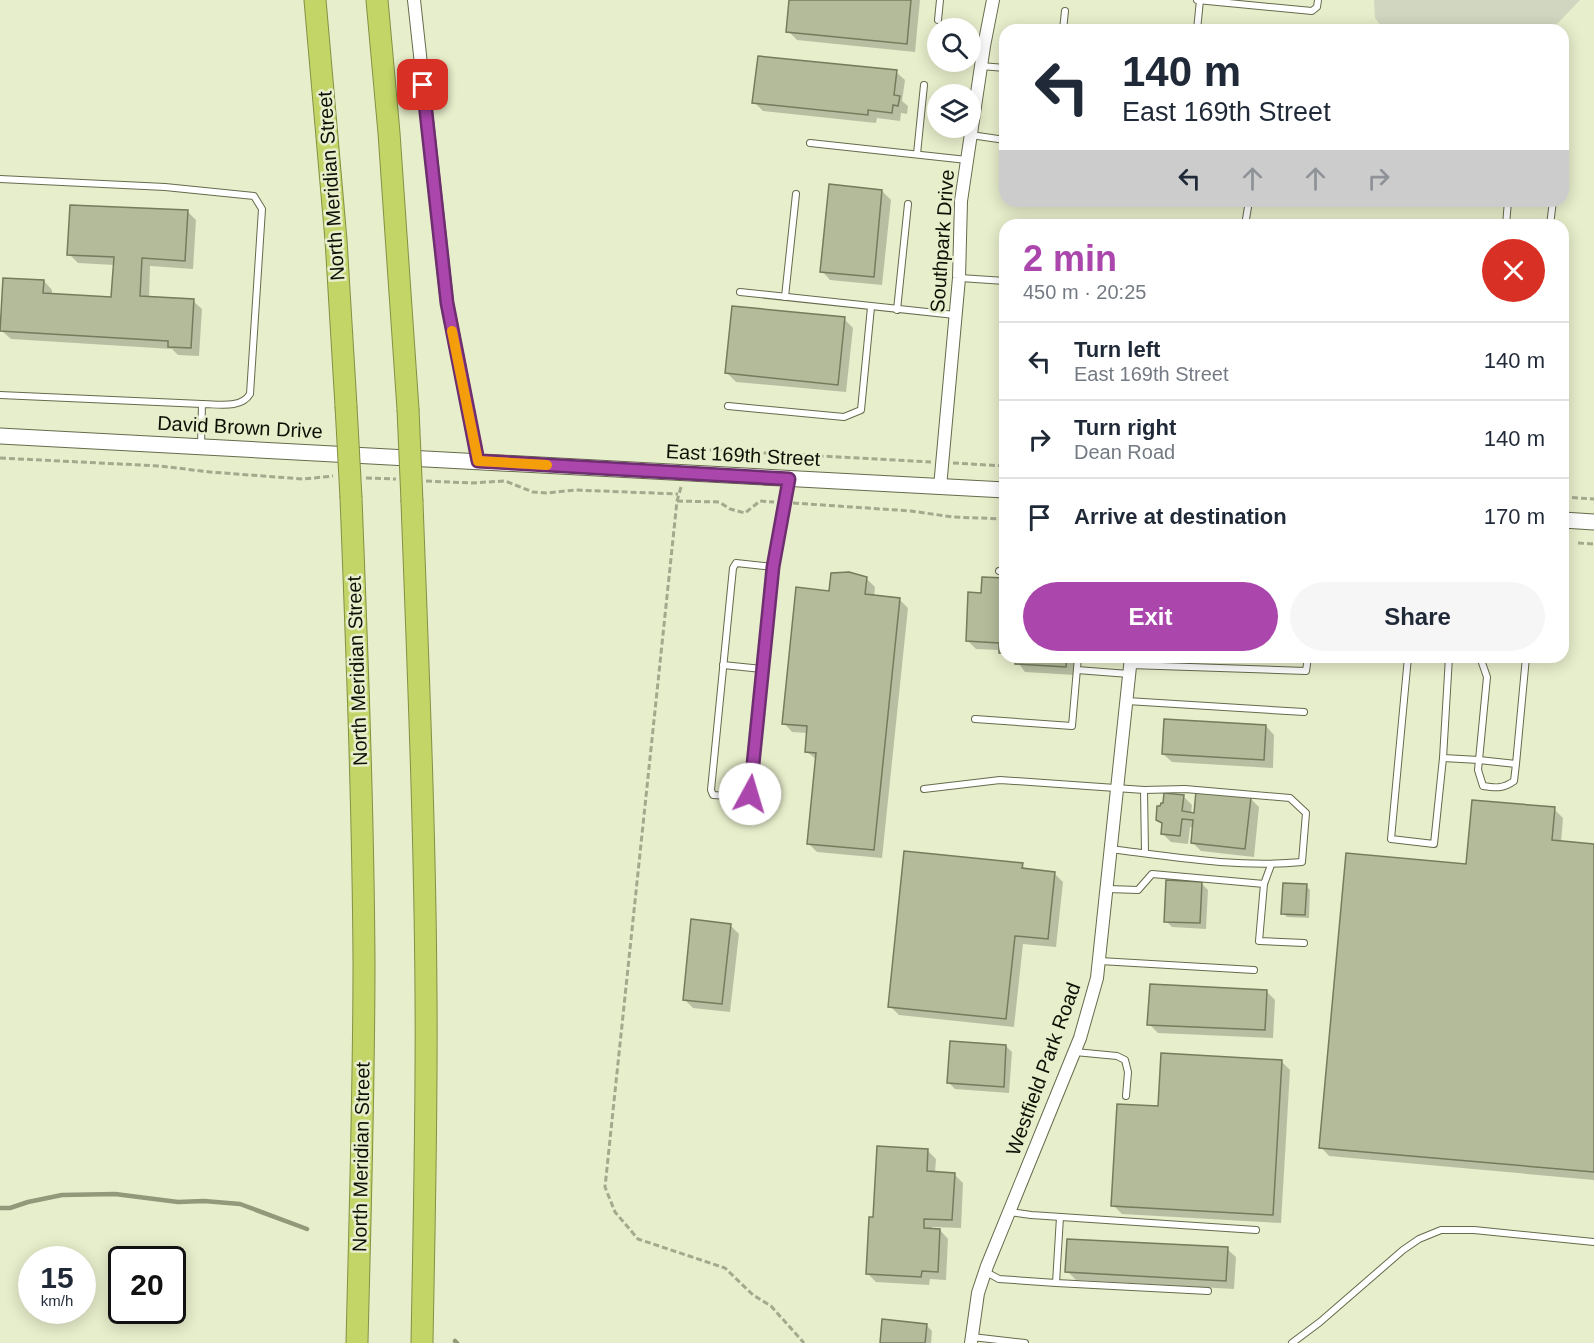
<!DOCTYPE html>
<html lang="en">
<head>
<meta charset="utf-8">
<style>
	body { margin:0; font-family:Arial,sans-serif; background:#f6f6f7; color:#1f2937; height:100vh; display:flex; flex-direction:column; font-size:22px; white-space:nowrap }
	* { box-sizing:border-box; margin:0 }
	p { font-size:20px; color:#747a83 }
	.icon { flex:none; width:33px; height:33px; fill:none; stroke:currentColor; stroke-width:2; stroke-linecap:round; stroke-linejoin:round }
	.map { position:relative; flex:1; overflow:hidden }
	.panel { position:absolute; left:999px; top:219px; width:570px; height:444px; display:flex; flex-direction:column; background:#fff; border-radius:18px; box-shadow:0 3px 15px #0003 }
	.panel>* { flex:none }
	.hud { position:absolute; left:999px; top:24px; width:570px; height:183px; border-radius:18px; box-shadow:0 3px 15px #0003; background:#fff; color:#1f2937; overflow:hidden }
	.controls { position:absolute; left:927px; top:18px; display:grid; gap:12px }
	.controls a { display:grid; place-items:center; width:54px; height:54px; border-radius:50%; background:#fff; box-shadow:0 3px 15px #0003; font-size:30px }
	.speed { position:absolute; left:18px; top:1246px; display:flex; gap:12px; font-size:30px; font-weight:700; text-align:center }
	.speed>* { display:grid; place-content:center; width:78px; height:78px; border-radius:50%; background:#fff; box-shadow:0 3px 15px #0003; line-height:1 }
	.speed small { font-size:15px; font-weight:400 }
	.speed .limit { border:3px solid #111; border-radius:9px; background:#fff; color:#111 }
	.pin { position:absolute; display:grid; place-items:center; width:51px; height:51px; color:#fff; margin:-26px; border-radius:12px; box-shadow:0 3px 9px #0006 }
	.me { position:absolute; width:66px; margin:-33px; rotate:6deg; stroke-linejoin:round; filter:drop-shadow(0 0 4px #0008) }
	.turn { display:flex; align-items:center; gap:21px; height:126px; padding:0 24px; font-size:27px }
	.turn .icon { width:78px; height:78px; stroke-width:2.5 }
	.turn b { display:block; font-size:42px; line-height:51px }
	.lanes { display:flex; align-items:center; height:57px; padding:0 24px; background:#0003; justify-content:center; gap:30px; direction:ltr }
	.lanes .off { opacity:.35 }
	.round { display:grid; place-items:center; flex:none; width:63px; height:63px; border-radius:32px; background:#f6f6f7 }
	.summary { display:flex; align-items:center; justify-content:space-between; height:102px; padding:0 24px }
	h1 { font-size:36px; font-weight:700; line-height:45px; color:#aa46ac }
	.action { display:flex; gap:12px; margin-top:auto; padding:12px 24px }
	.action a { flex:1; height:69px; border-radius:36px; background:#aa46ac; color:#fff; font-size:24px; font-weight:700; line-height:69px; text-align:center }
	.action a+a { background:#f6f6f7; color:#1f2937 }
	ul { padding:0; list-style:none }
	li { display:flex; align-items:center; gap:18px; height:78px; padding:0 24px; border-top:2px solid #e0e1e3 }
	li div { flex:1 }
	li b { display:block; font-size:22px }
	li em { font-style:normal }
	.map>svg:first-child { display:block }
	.green { fill:#d1d6c0 }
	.shadow { fill:#0003 }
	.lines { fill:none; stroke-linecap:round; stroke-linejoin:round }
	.stream { stroke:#92987a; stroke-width:4.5 }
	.building { fill:#b4bb9a; stroke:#757b5c; stroke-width:1.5 }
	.service-casing { stroke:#656b4c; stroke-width:8 }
	.minor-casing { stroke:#656b4c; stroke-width:14 }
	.tertiary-casing { stroke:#656b4c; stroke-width:17 }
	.motorway-casing { stroke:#849044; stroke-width:23 }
	.path { stroke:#a4a98e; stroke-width:3; stroke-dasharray:6 3; stroke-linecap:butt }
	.service { stroke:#fff; stroke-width:6 }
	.minor { stroke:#fff; stroke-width:12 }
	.tertiary { stroke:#fff; stroke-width:15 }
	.motorway { stroke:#c3d566; stroke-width:21 }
	.motorway-bridge-casing { stroke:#849044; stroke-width:23; stroke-linecap:butt }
	.motorway-bridge { stroke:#c3d566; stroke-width:21 }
	.route-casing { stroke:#6e2e70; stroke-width:15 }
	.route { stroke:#aa46ac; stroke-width:10 }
	.slow { stroke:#f59e0b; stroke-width:10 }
	.labels { text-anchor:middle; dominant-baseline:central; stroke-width:5; stroke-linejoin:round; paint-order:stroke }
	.street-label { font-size:20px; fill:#0e1005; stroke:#e7eecb }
</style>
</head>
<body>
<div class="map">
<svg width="1594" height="1343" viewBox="0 0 1594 1343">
	<rect width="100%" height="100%" fill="#e7eecb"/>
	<path class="green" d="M1374,0H1580L1558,23L1546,30H1384L1375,18Z"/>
	<g class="shadow">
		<path d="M791,0H920L915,52L797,40L788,31Z"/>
		<path d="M896,72L905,80L902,101L908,106L907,114L901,113L900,121L877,118L876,123L763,111L754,102Z"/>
		<path d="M882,191L891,200L882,285L830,280L822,271Z"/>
		<path d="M187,211L196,220L193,269L150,266L149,298L193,301L202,309L199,356L178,355L172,349L11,339L2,331L44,281L52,290V295L113,299L115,265L78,263L69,254Z"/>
		<path d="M844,319L853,328L846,392L736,382L727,373Z"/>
		<path d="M866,578L875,587L874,597L899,599L908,608L882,858L817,852L808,843L817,760L806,751L808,733L792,732L784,723L830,593Z"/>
		<path d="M1005,580V657H1076L1075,675L1025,672L1017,661H1009L1000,652V650L976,649L967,640L982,595Z"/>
		<path d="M1266,726L1274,735L1273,768L1172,762L1163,754Z"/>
		<path d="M1184,797L1192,805L1191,814L1250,798L1259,807L1254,857L1201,851L1192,842L1194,828L1190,827L1188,844L1171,842L1162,833L1163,825L1157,819Z"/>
		<path d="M1554,809L1563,818L1561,843L1594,846V1180L1329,1156L1321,1147L1468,866Z"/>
		<path d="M1022,865L1028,871L1054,873L1063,882L1056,947L1023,944L1014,1027L899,1015L890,1006Z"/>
		<path d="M1201,883L1208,890L1206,929L1172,927L1166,921Z"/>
		<path d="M1306,886L1310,890L1309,918L1287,917L1283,913Z"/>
		<path d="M730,925L739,934L730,1012L693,1008L684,999Z"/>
		<path d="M1266,991L1275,1000L1273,1038L1158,1033L1149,1024Z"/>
		<path d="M1006,1046L1012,1052L1009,1093L955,1089L949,1083Z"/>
		<path d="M1281,1061L1290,1070L1281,1223L1122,1214L1113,1205L1159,1108Z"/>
		<path d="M927,1150L936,1159L935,1173L954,1174L963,1183L961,1228L932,1227V1230H940L948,1239L946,1280L930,1279L929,1285L876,1282L868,1274L875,1219Z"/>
		<path d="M1227,1249L1236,1257L1234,1289L1076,1280L1067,1271Z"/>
		<path d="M926,1325L932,1331L931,1343H881Z"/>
	</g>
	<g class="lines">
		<g class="stream">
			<path d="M0,1208H10L28,1202L62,1195L115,1194L178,1202L204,1201L240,1204L307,1229"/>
			<path d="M455,1341L457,1343"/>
		</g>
	</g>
	<g class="building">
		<path d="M789,0H911L907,44L786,32Z"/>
		<path d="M758,56L897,70L894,95L900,96L898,106L893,105L892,113L868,110V115L752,103Z"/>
		<path d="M829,184L882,190L874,277L820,272Z"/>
		<path d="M70,205L188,210L185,261L142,258L140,296L194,299L191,348L168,347V341L0,331L3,278L44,280L43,293L111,297L114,257L67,255Z"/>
		<path d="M732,306L845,317L838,385L725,373Z"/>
		<path d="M849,572L867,577L865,594L900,598L874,850L807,844L816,753L805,752L807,726L782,724L796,587L829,591L831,573Z"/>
		<path d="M982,577L1005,578V653H999V643L966,641L968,592L981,593Z"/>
		<path d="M1015,657H1067L1066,667L1015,664Z"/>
		<path d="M1164,719L1266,725L1264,760L1162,754Z"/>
		<path d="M1196,791L1251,797L1245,849L1191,843L1193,820L1182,819L1180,836L1161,834L1162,823L1156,820L1157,806H1160L1161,803H1163L1164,793L1184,795L1182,811L1194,813Z"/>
		<path d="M1472,800L1555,807L1552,840L1594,844V1172L1319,1148L1346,853L1466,864Z"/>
		<path d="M904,851L1023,863L1022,868L1055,872L1048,939L1015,936L1006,1019L888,1007Z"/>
		<path d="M1166,880L1202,882L1200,923L1164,922Z"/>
		<path d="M1283,883L1307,884L1305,915L1281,914Z"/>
		<path d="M691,919L731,924L722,1004L683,1000Z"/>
		<path d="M1150,984L1267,990L1265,1030L1147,1025Z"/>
		<path d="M950,1041L1006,1045L1004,1087L947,1083Z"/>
		<path d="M1161,1053L1282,1060L1273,1215L1111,1206L1117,1104L1158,1106Z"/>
		<path d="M877,1146L928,1149L927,1171L955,1173L952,1220L924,1219V1228L940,1229L938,1272L922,1271L921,1277L866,1274L869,1217H873Z"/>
		<path d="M1067,1239L1228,1247L1226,1281L1065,1272Z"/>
		<path d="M882,1319L927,1324L925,1343H880Z"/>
	</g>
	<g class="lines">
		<g class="service-casing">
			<g id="service">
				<path d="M1197,0L1312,11L1317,7L1318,0"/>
				<path d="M938,20L940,0"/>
				<path d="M1063,30L1065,11"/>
				<path d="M1197,30L1200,0"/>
				<path d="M981,66L1005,68"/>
				<path d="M971,135L1005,140"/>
				<path d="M810,143L967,160"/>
				<path d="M917,154L924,85"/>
				<path d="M0,179L165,187L254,196L262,209L250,394C241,409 218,404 202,404L201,446"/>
				<path d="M1245,225L1249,201"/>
				<path d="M1506,225L1508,201"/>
				<path d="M1550,225L1553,201"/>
				<path d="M960,278L1005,281"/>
				<path d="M740,292L955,315"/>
				<path d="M785,297L796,194"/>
				<path d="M897,310L908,204"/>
				<path d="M0,395L202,404"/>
				<path d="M728,406L844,417L861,410L871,307"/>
				<path d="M773,567L736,563L733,568L711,790L713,795L746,797L750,793L773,567L789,480"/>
				<path d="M999,571L1005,572"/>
				<path d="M1408,657L1391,839L1434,844L1443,758L1479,760L1487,677L1480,657"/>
				<path d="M723,665L762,669"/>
				<path d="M1130,665L1306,671L1308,657"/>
				<path d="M1077,670L1129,674"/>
				<path d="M1127,701L1304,712"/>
				<path d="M975,719L1072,726L1078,657"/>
				<path d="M1443,758L1449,657"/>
				<path d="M1516,764L1514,781C1503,789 1495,788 1483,786L1478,770L1479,760L1516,764L1526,657"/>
				<path d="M924,789L1000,780L1144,790L1185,789L1290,798L1306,813L1302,862C1239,868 1174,857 1111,849"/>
				<path d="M1144,790L1145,853"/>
				<path d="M1264,884L1259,941L1304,943"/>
				<path d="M1108,889L1138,890L1152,874L1264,884L1271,865"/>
				<path d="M1100,961L1254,970"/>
				<path d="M1075,1052L1117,1056L1125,1060L1128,1072L1126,1096"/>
				<path d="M1010,1212L1031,1215L1256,1230"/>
				<path d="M1060,1217L1056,1283L1208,1291"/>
				<path d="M986,1272L999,1279L1056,1283"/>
				<path d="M972,1337L1025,1343"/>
				<path d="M1292,1343L1320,1322L1403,1250L1419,1239L1441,1230H1474L1594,1242"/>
			</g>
		</g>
		<g class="minor-casing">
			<g id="minor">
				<path d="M414,0L447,303L478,461"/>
				<path d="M940,487L959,278L961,201L984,46L993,0"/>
				<path d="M971,1343L978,1293L987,1266L1080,1038L1097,978L1131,657"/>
			</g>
		</g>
		<g class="tertiary-casing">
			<g id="tertiary">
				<path d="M0,436L1005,490"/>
				<path d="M1563,520L1594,522"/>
			</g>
		</g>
		<g class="motorway-casing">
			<g id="motorway">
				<path d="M315,0L336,240L346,406"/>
				<path d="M377,0L389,133L408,409"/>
				<path d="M351,498C357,652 363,807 364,961C364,1089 360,1216 357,1343"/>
				<path d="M412,502C418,666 425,830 426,995C427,1111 424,1227 422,1343"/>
			</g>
		</g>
		<g class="path">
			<path d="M0,458L160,466L210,472L303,479L333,476"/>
			<path d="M690,458L692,449L931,462"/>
			<path d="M953,463L1005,466"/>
			<path d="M366,478L396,479"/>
			<path d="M426,481L471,483L505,481L533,492L547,493L575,490L678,494"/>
			<path d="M681,487L677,501L605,1187L615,1212L638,1239L725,1268L753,1295L771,1306L804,1343"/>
			<path d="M1563,497L1594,499"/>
			<path d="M677,501L719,502L730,509L745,513L760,501L774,502"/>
			<path d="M793,503L911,511L953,517L1005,519"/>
			<path d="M1578,543L1594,544"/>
		</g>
		<use href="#service" class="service"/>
		<use href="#minor" class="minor"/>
		<use href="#tertiary" class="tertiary"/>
		<use href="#motorway" class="motorway"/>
		<g class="motorway-bridge-casing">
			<g id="motorway-bridge">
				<path d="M346,406L351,498"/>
				<path d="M408,409L412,502"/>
			</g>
		</g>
		<use href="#motorway-bridge" class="motorway-bridge"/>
	</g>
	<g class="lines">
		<g class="route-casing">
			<path id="route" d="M423,85L447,303L478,461L789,479L773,567L750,794"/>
		</g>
		<use href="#route" class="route"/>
		<path class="slow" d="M452,331L478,461L547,465"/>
	</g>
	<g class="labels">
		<g class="street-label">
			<text transform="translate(331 186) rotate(-94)">North Meridian Street</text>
			<text transform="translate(942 241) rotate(-86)">Southpark Drive</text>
			<text transform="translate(240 427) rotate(3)">David Brown Drive</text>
			<text transform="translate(743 455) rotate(3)">East 169th Street</text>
			<text transform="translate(357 671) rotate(-92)">North Meridian Street</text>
			<text transform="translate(1043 1069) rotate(-70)">Westfield Park Road</text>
			<text transform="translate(361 1157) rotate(-89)">North Meridian Street</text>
		</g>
	</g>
</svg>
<div class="controls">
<a><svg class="icon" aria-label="search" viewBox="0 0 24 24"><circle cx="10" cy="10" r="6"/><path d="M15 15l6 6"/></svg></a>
<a><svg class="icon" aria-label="layers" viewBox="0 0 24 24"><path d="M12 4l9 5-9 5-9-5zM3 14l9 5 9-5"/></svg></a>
</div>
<div class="speed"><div>15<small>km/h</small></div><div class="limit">20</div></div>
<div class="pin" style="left:423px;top:85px;background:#d93025"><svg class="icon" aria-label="arrive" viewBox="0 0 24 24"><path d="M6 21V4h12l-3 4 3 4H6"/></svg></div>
<svg class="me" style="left:750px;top:794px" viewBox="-20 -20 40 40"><circle r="19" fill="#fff"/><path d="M0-13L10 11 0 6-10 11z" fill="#aa46ac"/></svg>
<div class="hud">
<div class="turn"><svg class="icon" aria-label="left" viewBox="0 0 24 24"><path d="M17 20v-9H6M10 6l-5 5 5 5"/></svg><div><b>140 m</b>East 169th Street</div></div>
<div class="lanes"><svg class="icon" aria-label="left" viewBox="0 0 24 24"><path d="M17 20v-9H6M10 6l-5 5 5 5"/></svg><svg class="icon off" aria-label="ahead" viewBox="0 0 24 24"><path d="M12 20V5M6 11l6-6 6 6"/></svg><svg class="icon off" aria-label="ahead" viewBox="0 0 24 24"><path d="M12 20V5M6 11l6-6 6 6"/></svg><svg class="icon off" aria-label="right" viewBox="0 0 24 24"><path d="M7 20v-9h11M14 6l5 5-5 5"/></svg></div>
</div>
<section class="panel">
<div class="summary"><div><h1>2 min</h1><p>450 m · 20:25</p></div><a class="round" style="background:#d93025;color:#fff"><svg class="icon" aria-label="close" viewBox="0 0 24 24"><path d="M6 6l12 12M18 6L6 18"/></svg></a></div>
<ul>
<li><svg class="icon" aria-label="left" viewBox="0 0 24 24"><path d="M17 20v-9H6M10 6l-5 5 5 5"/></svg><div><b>Turn left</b><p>East 169th Street</p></div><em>140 m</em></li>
<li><svg class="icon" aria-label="right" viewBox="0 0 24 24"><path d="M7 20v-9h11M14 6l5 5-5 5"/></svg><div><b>Turn right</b><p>Dean Road</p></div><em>140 m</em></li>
<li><svg class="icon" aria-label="arrive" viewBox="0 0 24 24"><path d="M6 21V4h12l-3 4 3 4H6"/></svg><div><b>Arrive at destination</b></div><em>170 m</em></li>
</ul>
<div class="action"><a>Exit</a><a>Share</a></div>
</section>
</div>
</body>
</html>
